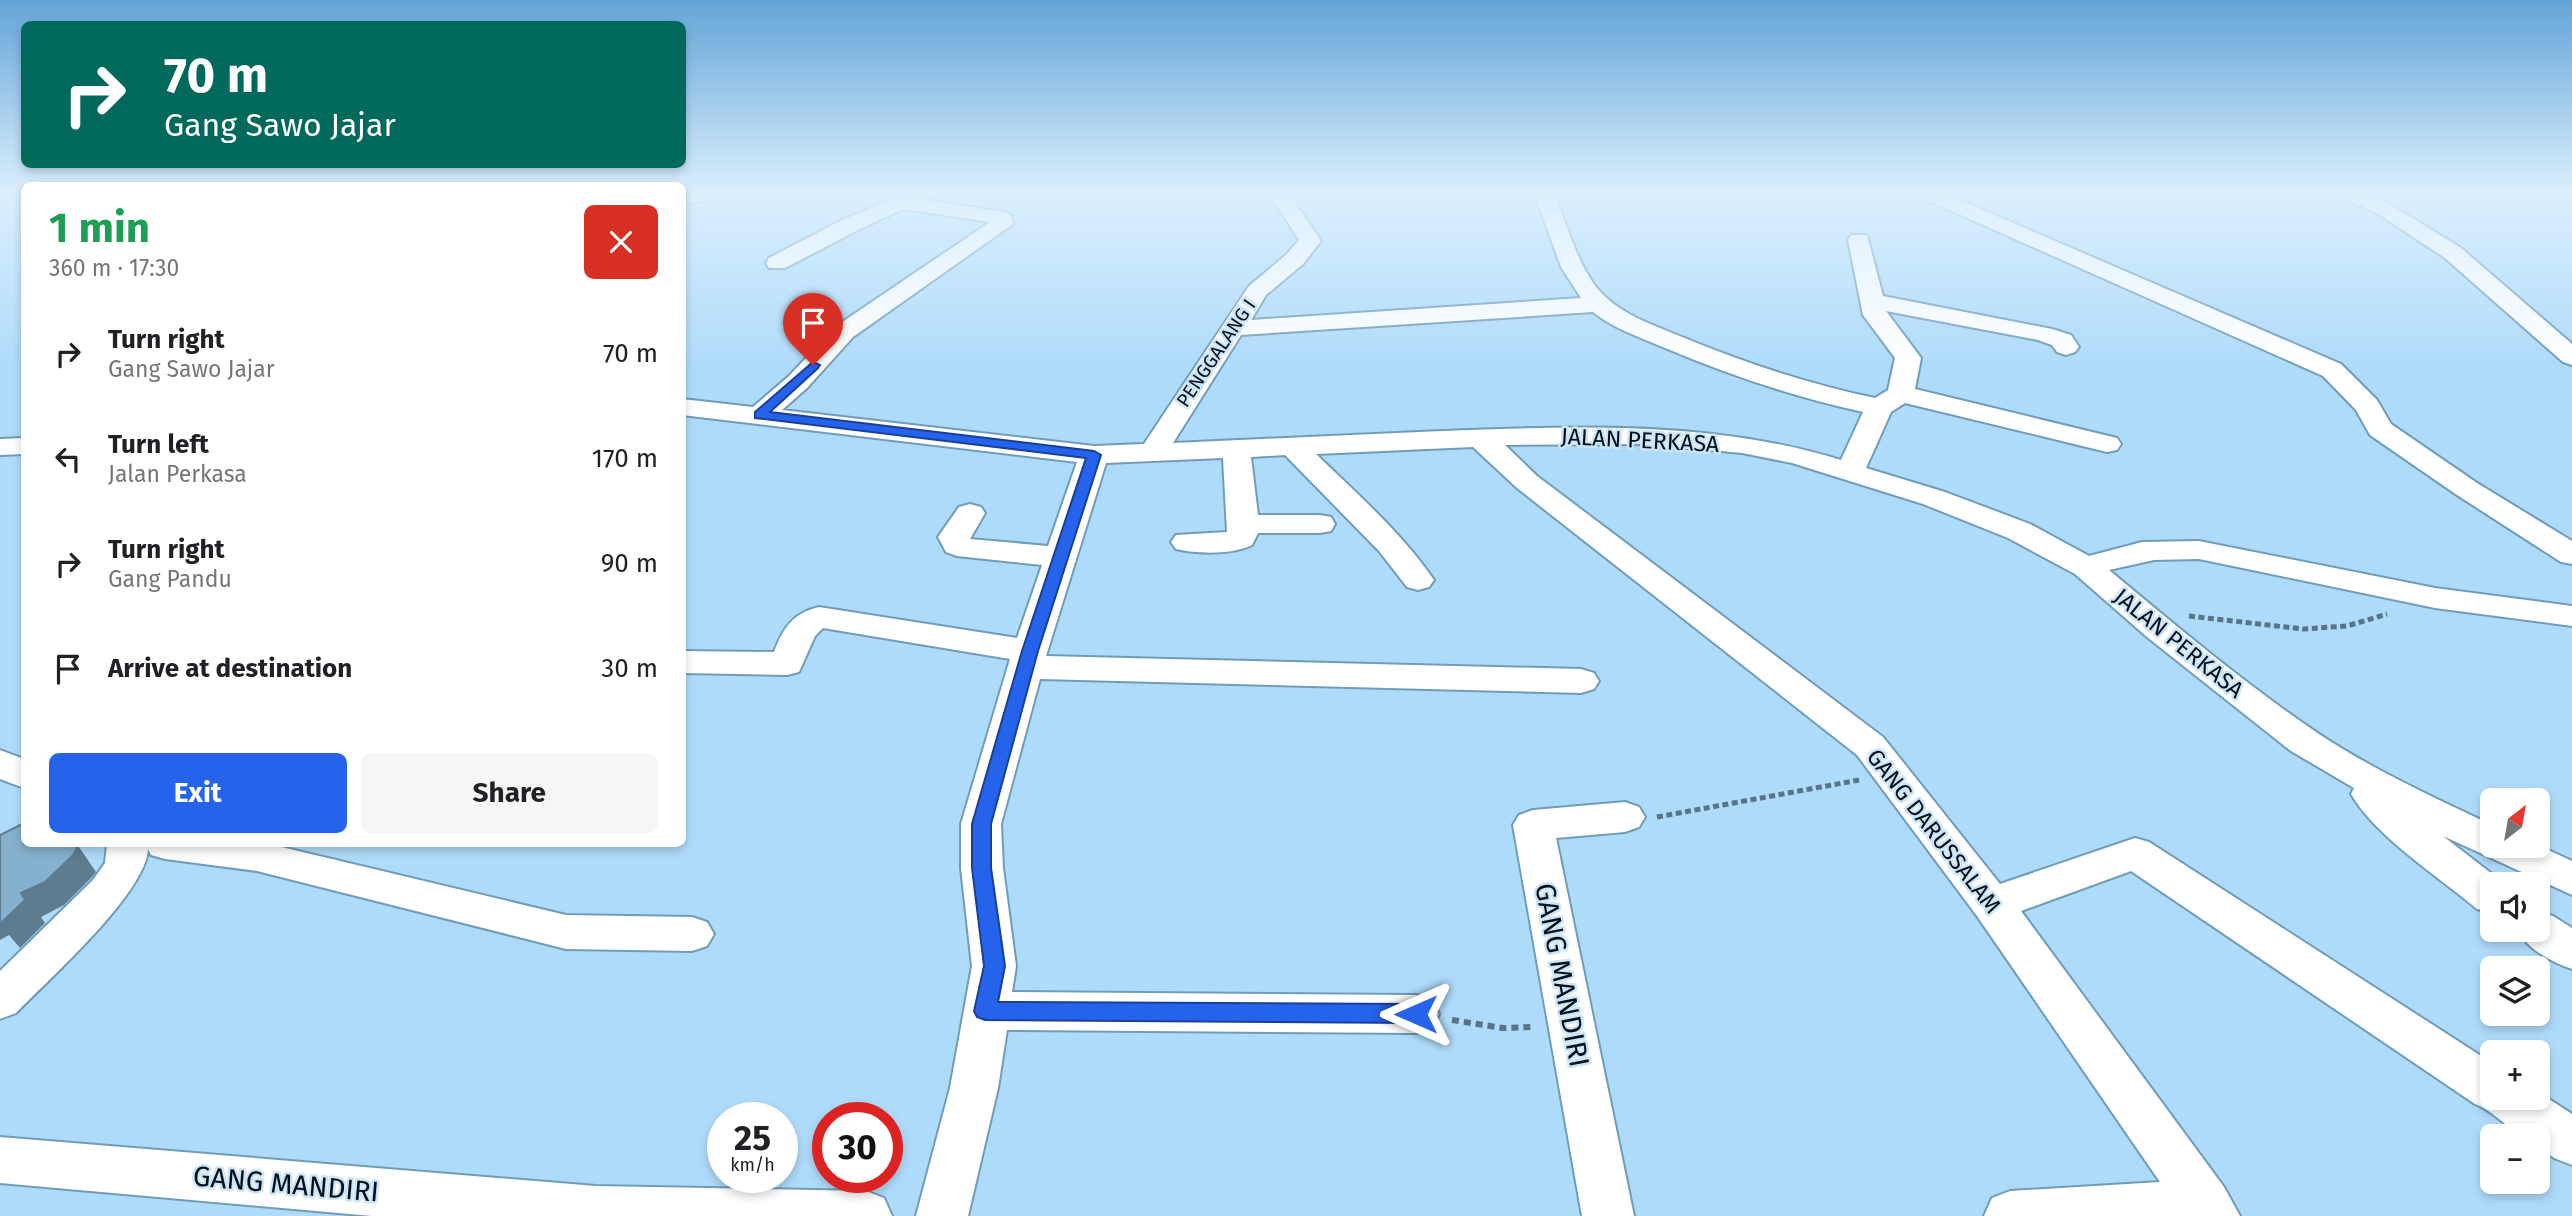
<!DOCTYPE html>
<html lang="en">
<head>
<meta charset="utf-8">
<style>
	body { margin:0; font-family:"Fira Sans",sans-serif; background:#f6f6f6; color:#202124; height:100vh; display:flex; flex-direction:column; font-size:26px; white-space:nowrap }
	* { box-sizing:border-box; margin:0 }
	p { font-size:23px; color:#757577 }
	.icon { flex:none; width:38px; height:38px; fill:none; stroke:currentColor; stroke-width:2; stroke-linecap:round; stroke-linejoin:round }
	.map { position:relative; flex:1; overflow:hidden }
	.side { position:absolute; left:21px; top:182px; width:665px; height:665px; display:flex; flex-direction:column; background:#fff; border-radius:10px; box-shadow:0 4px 10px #0003 }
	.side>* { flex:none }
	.hud { position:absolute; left:21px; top:21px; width:665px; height:147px; border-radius:10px; box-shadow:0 4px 10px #0003; background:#00695c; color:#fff; overflow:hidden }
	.needle { width:46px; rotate:31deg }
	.buttons { position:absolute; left:2480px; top:788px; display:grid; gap:14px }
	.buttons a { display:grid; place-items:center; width:70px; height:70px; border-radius:10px; background:#fff; box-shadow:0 4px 10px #0003; font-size:35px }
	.speed { position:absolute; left:707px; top:1102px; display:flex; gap:14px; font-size:35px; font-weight:700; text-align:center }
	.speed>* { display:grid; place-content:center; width:91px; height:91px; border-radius:50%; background:#fff; box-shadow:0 4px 10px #0003; line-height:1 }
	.speed small { font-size:18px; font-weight:400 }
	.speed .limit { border:10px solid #d22; background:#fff; color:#111 }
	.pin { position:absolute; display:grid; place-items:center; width:60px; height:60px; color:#fff; margin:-72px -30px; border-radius:50% 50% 50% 0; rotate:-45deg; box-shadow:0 0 7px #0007 }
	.pin .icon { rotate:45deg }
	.me { position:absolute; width:77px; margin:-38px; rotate:270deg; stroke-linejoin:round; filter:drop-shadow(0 0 5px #0008) }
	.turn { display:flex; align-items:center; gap:24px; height:147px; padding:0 28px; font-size:32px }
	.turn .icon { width:91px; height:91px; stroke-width:2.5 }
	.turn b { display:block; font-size:49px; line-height:60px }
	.round { display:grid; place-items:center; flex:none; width:74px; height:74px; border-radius:10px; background:#f6f6f6 }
	.overview { display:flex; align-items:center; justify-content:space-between; height:119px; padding:0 28px }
	h1 { font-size:42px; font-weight:700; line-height:52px; color:#1e9e55 }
	.action { display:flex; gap:14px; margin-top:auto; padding:14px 28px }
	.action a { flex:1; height:80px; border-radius:10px; background:#2563eb; color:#fff; font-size:28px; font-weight:700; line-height:80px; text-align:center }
	.action a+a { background:#f6f6f6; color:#202124 }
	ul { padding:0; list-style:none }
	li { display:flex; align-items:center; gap:21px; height:105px; padding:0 28px }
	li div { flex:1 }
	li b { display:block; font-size:26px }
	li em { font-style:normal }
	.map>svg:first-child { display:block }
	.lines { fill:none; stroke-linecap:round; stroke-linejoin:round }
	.minor-casing { stroke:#719cb8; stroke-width:4 }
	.path-far1 { stroke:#577488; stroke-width:5; stroke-dasharray:6 3.5; stroke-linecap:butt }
	.path { stroke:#577488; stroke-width:6; stroke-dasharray:7 5; stroke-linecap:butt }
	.minor { fill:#fff; fill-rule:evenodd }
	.shaded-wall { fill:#5e7c90 }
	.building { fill:#86b1ce; stroke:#5e7c90; stroke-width:2 }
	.route { fill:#2563eb; stroke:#184099; stroke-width:2 }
	.labels { text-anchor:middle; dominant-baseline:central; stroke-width:5; stroke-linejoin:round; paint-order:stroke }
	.far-street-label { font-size:19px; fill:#010f19; stroke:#cce6f8 }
	.street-label { font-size:23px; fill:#010f19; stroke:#cce6f8 }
	.near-street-label { font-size:28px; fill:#010f19; stroke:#cce6f8 }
</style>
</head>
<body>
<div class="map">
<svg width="2572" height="1216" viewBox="0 0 2572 1216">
	<rect width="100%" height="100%" fill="#afdbfa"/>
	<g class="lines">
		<g class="minor-casing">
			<g id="minor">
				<path d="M682,195H712L709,199L682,206Z"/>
				<path d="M903,195H929L925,200L1004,212L1011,215L1013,224L853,337L807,388L782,410L1094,446L1144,444L1249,286L1287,254L1299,240L1270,195H1290L1321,241L1303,264L1266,295L1251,320L1581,298L1561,267L1535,195H1555C1567,225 1576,260 1596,287C1618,314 1651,324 1682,337C1745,363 1808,384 1875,398L1888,390L1895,358L1863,315L1848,240L1851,235H1867L1883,296L2052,329L2071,335L2079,347L2075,352L2066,355L2057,352L2052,345L2038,340L1886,311L1921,358L1915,389L2117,438L2121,444L2117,450L2107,452L1905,403L1891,412L1866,468L1945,492L2030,524L2089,556L2142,542L2199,541L2435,588L2572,606V626L2435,608L2199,559L2154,560L2109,570C2176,626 2244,683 2316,732C2371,769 2433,797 2492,825V845H2537L2572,861V895L2443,836L2505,884H2492V913L2477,909C2439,877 2375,836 2351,794L2354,788L2291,751L2147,637L2075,574L2008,538L1923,504L1792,463L1742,453L1643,444L1505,445L1537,476L1883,737L2000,884L2135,838L2149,842L2492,1063V1097H2538V1092L2572,1114V1165L2554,1158L2538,1146V1136C2509,1136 2499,1113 2475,1104L2131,871L2021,911L2224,1187L2240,1216H1984L1992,1198L2010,1191L2160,1182L1977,916L1857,755L1517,488L1473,447L1316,454C1357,494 1401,532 1434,580L1429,587L1418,590L1407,587L1379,551L1285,455L1251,457L1258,515H1320L1331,517L1335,524L1331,531L1320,533H1258L1252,545C1232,555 1198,554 1176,549L1171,542L1176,535L1227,532L1223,458L1106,463L1046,656L1581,669L1594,673L1599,681L1594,689L1581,693L1040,679L1001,824L1003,868L1016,966L1012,992L1416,995L1432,1000L1439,1014L1432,1028L1416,1033L1007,1030L998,1088L968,1216H916L950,1088L972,966L961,868V824L1010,659L823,628L815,636L799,672L787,675L682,673V651L774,652C783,628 793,613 819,607L1017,638L1042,565L957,556L946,552L938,537L959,507L970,504L981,507L985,513L970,539L1048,546L1077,462L682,415V399L753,407L789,376L835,327L990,222L903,209L856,231L785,268H769L766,263L769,258L840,221ZM1593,312C1614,329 1640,337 1665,348C1729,375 1795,397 1863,412L1841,460C1711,420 1576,426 1442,431C1352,435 1263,439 1173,443L1241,335Z"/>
				<path d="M1922,195H1948L2341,364L2377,400L2391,424L2477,483L2572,541V564L2561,562L2457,495L2370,435L2356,410L2323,376L1925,199Z"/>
				<path d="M2343,195H2369L2394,207L2461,248L2572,344V365L2563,362L2445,258L2380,215L2346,199Z"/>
				<path d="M24,438V454L0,455V439Z"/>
				<path d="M0,750L24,759V788L0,779Z"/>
				<path d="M1625,802L1639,807L1645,817L1639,827L1625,832L1556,838L1634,1216H1582L1513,825L1519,815L1533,810Z"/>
				<path d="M107,844H269L566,915L692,917L707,922L714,934L707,946L692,951L566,949L257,871L165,859L151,855L148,849C146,893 49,979 16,1013L0,1019V971L93,880L105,863Z"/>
				<path d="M2538,911L2553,916L2572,928V969C2551,962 2527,949 2517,929H2538Z"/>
				<path d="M0,1137L596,1186L866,1191L884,1198L892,1216H372L0,1183Z"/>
			</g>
		</g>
		<g class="path-far1">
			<path d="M2189,616L2303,629L2347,626L2387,614"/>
			<path d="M1657,817L1859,780"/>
		</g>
		<path class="path" d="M1452,1020L1503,1028L1533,1027"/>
		<use href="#minor" class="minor"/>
	</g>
	<path class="shaded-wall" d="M74,844H77L96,872L91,878L64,905L41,917L45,923L20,948L9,935L0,940V921L21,893Z"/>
	<path class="building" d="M24,823V844H74L77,848L73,855L45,882L21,893L25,900L0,924V835Z"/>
	<linearGradient id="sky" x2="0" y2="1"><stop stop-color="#63a4d7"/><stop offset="0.53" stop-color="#dbeffd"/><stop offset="1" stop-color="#dbeffd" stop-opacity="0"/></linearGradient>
	<rect width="2572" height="365" fill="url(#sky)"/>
	<path class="route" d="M813,362L820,365L818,368L770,412L1094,451L1101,455L1038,651L991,824V868L1005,966L998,1002L1416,1004L1424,1007L1427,1014L1424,1020L1416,1023L985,1020L977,1017L974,1011L984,966L972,868V824L1022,651L1086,458L755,418V412Z"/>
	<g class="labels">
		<g class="far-street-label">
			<text transform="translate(1216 353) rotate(-56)">PENGGALANG I</text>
		</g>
		<g class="street-label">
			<text transform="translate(1640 440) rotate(3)">JALAN PERKASA</text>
			<text transform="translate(2179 643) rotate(39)">JALAN PERKASA</text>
			<text transform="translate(1934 831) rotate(52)">GANG DARUSSALAM</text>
		</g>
		<g class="near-street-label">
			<text transform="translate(1562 975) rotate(79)">GANG MANDIRI</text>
			<text transform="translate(286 1184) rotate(5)">GANG MANDIRI</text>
		</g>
	</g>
</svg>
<div class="buttons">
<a><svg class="needle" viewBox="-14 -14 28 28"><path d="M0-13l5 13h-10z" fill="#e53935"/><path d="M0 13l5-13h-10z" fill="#757577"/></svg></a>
<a><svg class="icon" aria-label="sound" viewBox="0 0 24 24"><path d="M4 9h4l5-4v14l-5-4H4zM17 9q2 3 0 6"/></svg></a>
<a><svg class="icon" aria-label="layers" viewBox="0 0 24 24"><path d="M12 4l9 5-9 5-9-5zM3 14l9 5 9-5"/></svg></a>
<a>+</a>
<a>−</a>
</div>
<div class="speed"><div>25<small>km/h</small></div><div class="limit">30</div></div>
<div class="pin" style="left:813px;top:365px;background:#d93025"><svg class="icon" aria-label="arrive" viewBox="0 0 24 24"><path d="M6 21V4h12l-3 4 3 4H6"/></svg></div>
<svg class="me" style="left:1416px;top:1014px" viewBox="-20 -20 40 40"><path d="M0-17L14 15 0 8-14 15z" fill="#2563eb" stroke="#fff" stroke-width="4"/></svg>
<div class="hud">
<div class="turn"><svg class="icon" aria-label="right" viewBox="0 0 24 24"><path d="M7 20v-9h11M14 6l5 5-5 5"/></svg><div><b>70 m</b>Gang Sawo Jajar</div></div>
</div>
<section class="side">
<div class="overview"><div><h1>1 min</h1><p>360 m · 17:30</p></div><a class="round" style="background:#d93025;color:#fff"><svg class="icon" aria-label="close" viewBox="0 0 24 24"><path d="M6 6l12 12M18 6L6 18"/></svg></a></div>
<ul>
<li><svg class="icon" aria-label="right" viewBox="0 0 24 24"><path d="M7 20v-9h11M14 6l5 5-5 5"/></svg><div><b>Turn right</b><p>Gang Sawo Jajar</p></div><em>70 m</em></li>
<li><svg class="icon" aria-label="left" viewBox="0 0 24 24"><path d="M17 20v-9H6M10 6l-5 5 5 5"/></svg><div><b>Turn left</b><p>Jalan Perkasa</p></div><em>170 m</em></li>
<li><svg class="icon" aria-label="right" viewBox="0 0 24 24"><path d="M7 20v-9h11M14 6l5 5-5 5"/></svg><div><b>Turn right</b><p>Gang Pandu</p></div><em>90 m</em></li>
<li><svg class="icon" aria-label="arrive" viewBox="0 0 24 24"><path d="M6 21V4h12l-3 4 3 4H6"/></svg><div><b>Arrive at destination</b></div><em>30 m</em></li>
</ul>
<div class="action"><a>Exit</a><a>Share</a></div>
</section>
</div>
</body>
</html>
